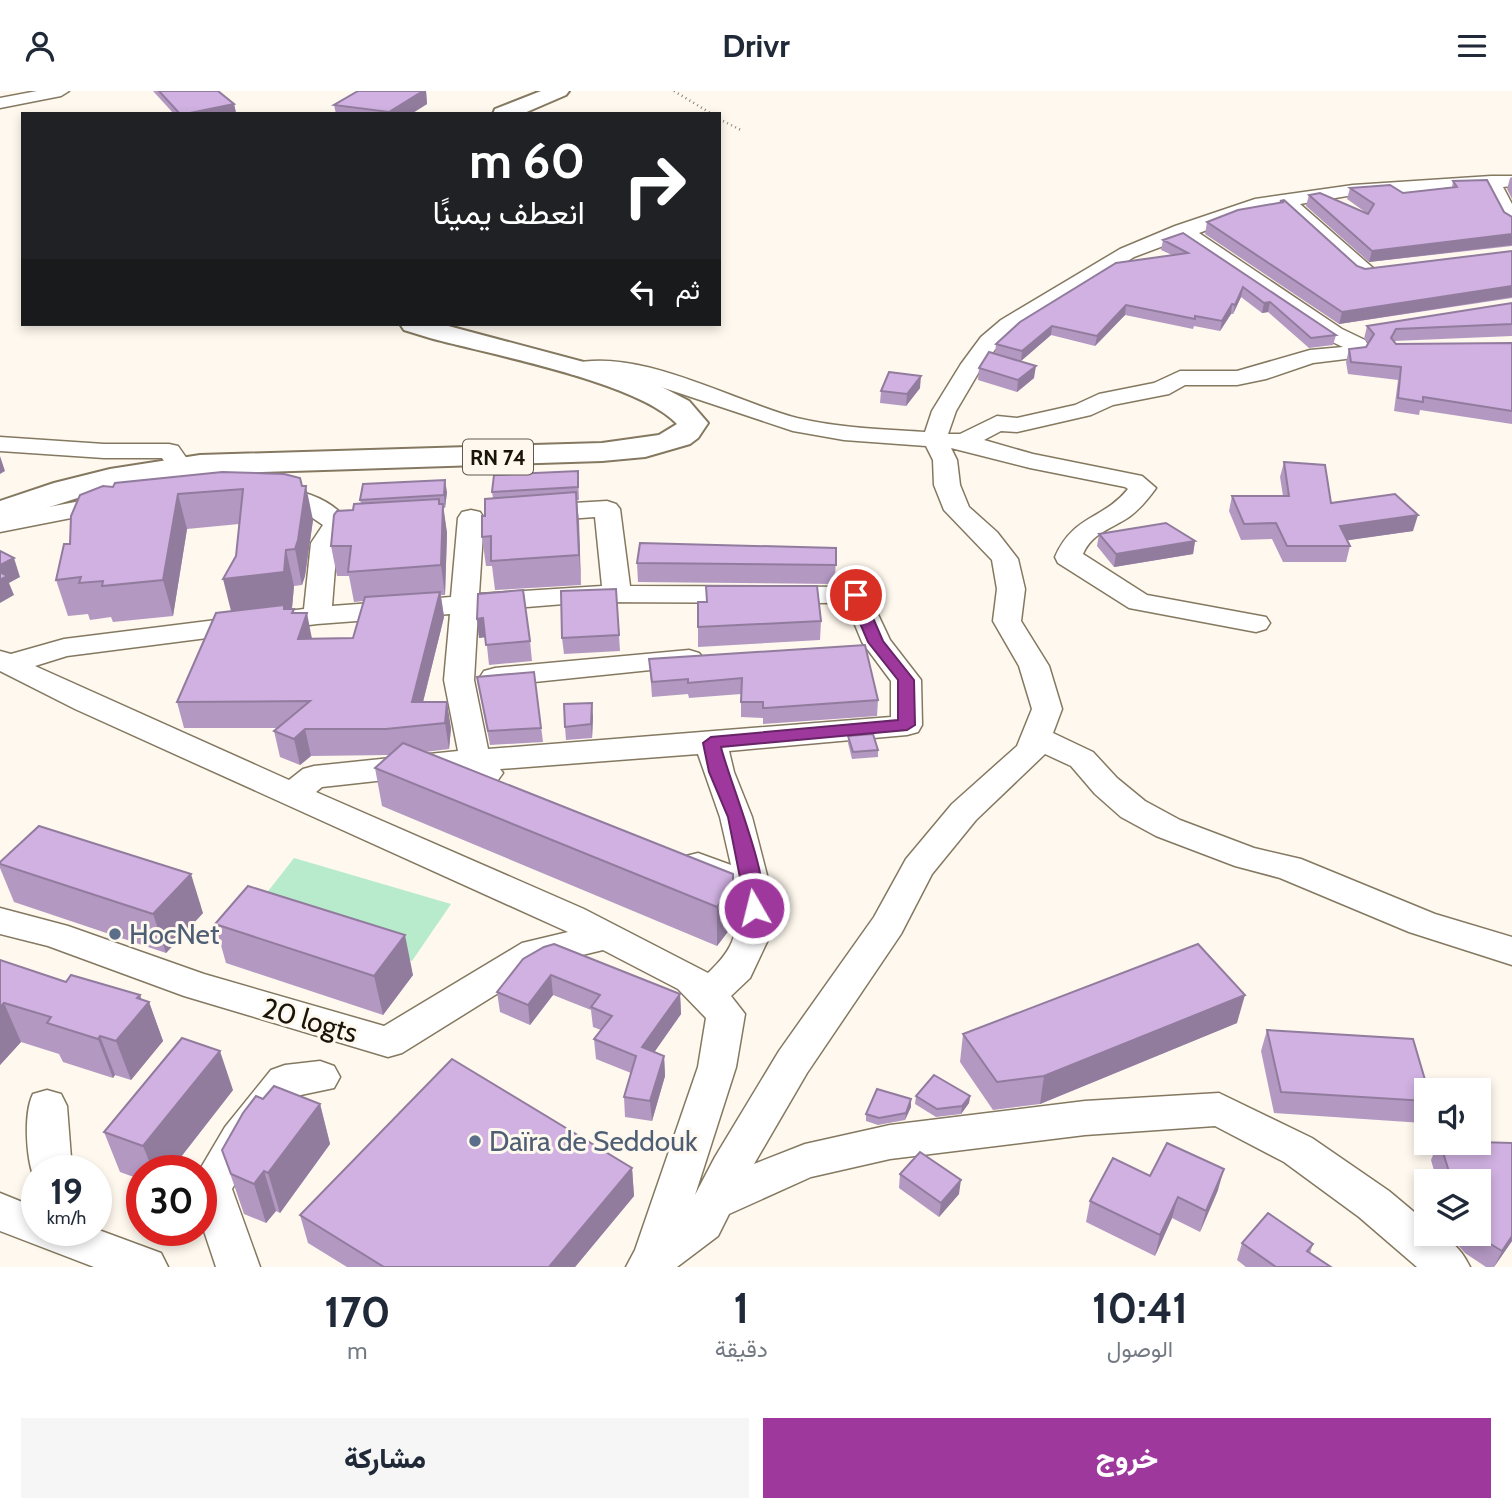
<!DOCTYPE html>
<html lang="ar">
<head>
<meta charset="utf-8">
<style>
	body { margin:0; font-family:Cabin,Vazirmatn,sans-serif; background:#f6f6f7; color:#1f2937; direction:rtl; height:100vh; display:flex; flex-direction:column; font-size:26px; white-space:nowrap }
	* { box-sizing:border-box; margin:0 }
	p { font-size:23px; color:#747a83 }
	.icon { flex:none; width:38px; height:38px; fill:none; stroke:currentColor; stroke-width:2; stroke-linecap:round; stroke-linejoin:round }
	.map { position:relative; height:1176px; overflow:hidden; direction:ltr }
	.drawer { display:flex; flex-direction:column; background:#fff; flex:1 }
	.drawer>* { flex:none }
	.banner { position:absolute; left:21px; top:21px; width:700px; height:214px; border-radius:0px; box-shadow:0 4px 10px #0003; direction:rtl; background:#202124; color:#fff; overflow:hidden }
	.controls { position:absolute; left:1414px; top:987px; display:grid; gap:14px }
	.controls a { display:grid; place-items:center; width:77px; height:77px; border-radius:0px; background:#fff; box-shadow:0 4px 10px #0003; font-size:35px }
	.speed { position:absolute; left:21px; top:1064px; display:flex; gap:14px; font-size:35px; font-weight:700; text-align:center }
	.speed>* { display:grid; place-content:center; width:91px; height:91px; border-radius:50%; background:#fff; box-shadow:0 4px 10px #0003; line-height:1 }
	.speed small { font-size:18px; font-weight:400 }
	.speed .limit { border:10px solid #d22; background:#fff; color:#111 }
	.pin { position:absolute; display:grid; place-items:center; width:60px; height:60px; color:#fff; margin:-30px; border:4px solid #fff; border-radius:50%; box-shadow:0 2px 7px #0007 }
	.me { position:absolute; width:77px; margin:-38px; rotate:352deg; stroke-linejoin:round; filter:drop-shadow(0 0 5px #0008) }
	.turn { display:flex; align-items:center; gap:24px; height:147px; padding:0 21px; font-size:32px }
	.turn .icon { width:91px; height:91px; stroke-width:2.5 }
	.turn b { display:block; font-size:49px; line-height:60px }
	.then { display:flex; align-items:center; height:66px; padding:0 21px; background:#0003; gap:14px; font-size:26px }
	.eta { display:flex; justify-content:space-evenly; align-items:center; height:119px; text-align:center }
	.eta b { font-size:42px; font-weight:800; line-height:49px }
	.button { display:flex; gap:14px; margin-top:auto; padding:14px 21px }
	.button a { flex:1; height:80px; border-radius:0px; background:#9e389d; color:#fff; font-size:28px; font-weight:800; line-height:80px; text-align:center }
	.button a+a { background:#f6f6f7; color:#1f2937 }
	header { display:flex; justify-content:space-between; align-items:center; height:91px; padding:0 21px; background:#fff; font-size:32px; font-weight:800 }
	.map>svg:first-child { display:block }
	.green { fill:#b8ebcc }
	.lines { fill:none; stroke-linecap:round; stroke-linejoin:round }
	.minor-casing { stroke:#847860; stroke-width:3 }
	.major-casing { stroke:#847860; stroke-width:4 }
	.path { stroke:#878278; stroke-width:2.5; stroke-dasharray:1 3.5; stroke-linecap:butt }
	.minor { fill:#fff; fill-rule:evenodd }
	.major { fill:#fff; fill-rule:evenodd }
	.wall { fill:#b398c2 }
	.shaded-wall { fill:#927c9e }
	.building { fill:#d0b1e1; stroke:#927c9e; stroke-width:2 }
	.route { fill:#9e389d; stroke:#672466; stroke-width:2 }
	.service-dot { fill:#5c6f8a; stroke:#fef8ee; stroke-width:2.5 }
	.labels { text-anchor:middle; dominant-baseline:central; stroke-width:6; stroke-linejoin:round; paint-order:stroke }
	.shield { fill:#fef8ee; stroke:#5e584f; stroke-width:2 }
	.shield-label { font-size:21px; font-weight:bold; fill:#19140b }
	.near-service-label { font-size:28px; fill:#4e5e75; stroke:#fef8ee; text-anchor:start }
	.near-street-label { font-size:28px; fill:#19140b; stroke:#fef8ee }
</style>
</head>
<body>
<header><svg class="icon" aria-label="menu" viewBox="0 0 24 24"><path d="M4 6h16M4 12h16M4 18h16"/></svg>Drivr<svg class="icon" aria-label="person" viewBox="0 0 24 24"><circle cx="12" cy="8" r="4"/><path d="M4 21q1-7 8-7t8 7"/></svg></header>
<div class="map">
<svg width="1512" height="1176" viewBox="0 0 1512 1176">
	<rect width="100%" height="100%" fill="#fef8ee"/>
	<path class="green" d="M294,767L451,813L412,870L251,822Z"/>
	<g class="lines">
		<g class="minor-casing">
			<g id="minor">
				<path d="M37,0H69L61,5L0,17V7Z"/>
				<path d="M1491,85H1512V95L1503,96L1512,113V137L1503,131L1485,97L1353,104L1300,113L1373,177L1376,181L1373,185H1356L1281,116L1259,119L1199,142L1342,238L1365,249L1368,254L1362,266L1313,272L1266,288L1237,294H1185L1169,303L1113,314L1091,324L1017,341L1001,340L984,349L1033,363L1142,385L1156,397C1148,408 1140,418 1129,426C1111,438 1092,442 1083,463L1147,504L1266,526L1270,532L1266,538L1256,541L1129,517L1058,472L1055,466C1073,424 1103,429 1128,398L1125,396L1030,377L951,357L957,369L960,394L969,416L997,441L1018,468L1025,498L1021,530L1049,575L1062,618L1053,642L1093,661L1117,687L1145,710L1180,729L1254,757L1301,768L1435,823L1512,846V874L1409,841L1280,787L1235,775L1156,745L1121,726L1095,703L1071,675L1045,663L976,729L932,783L901,843L807,982L754,1073L805,1053L890,1034L1085,1010L1219,1002L1312,1047L1389,1100L1426,1131V1143C1447,1143 1461,1157 1470,1176H1417L1359,1126L1284,1071L1215,1035L1085,1044L890,1068L811,1086L729,1123L718,1145L677,1176H626L635,1159L698,976L706,927L678,898L603,859L545,873L402,962L388,966L184,905L48,855L0,843V817L68,835L204,883L384,935L522,852L568,841L75,618L0,580V560L11,563L64,548L304,518L311,452L323,434L298,417L262,411L258,406L262,401C293,393 332,406 350,433L337,452L332,515L451,506L458,427L462,421L471,419L480,421L484,427L479,503L602,495L595,426L540,430L531,427L527,422L531,417L540,414L607,410L616,413L620,418L630,495L856,496L866,498L890,549L921,589L922,634L918,641L907,644L729,660L734,681L752,726L768,788L774,836L750,887L731,905L745,923L736,976L695,1104L715,1066L779,960L874,826L906,768L952,713L1017,655L1032,618L1019,575L993,530L997,498L992,469L944,419L934,394L933,369L926,355L844,349L793,340L640,289L606,282L579,285L571,283L568,278L571,273C639,256 730,309 797,327C838,337 882,338 925,341L932,320L961,273L981,246L1001,229L1120,158L1175,135L1255,108L1353,94ZM1182,148L1326,248L1343,256L1310,259L1237,280H1180L1154,292L1099,303L1075,314L1017,327L997,325L960,343H948L956,320L983,274L997,256L1017,239L1134,166ZM589,511L846,512L862,551L891,590V626L488,658L474,589L478,520ZM450,523L444,589L458,660L314,675L303,678L289,689L35,575L67,565L317,533ZM698,663L720,726L731,774L698,762L686,765L681,774L686,783L735,804C739,840 736,856 708,882L584,818L316,701L322,696L467,680C477,691 484,693 498,689L503,682L500,678Z"/>
				<path d="M0,346L104,353H169L178,355L192,375L189,380L180,382L171,380L162,367H104L0,360Z"/>
				<path d="M113,404L122,407L126,412L122,417L0,441V425Z"/>
				<path d="M689,559L699,562L704,568L699,574L495,595L484,592L480,586L484,580L495,577Z"/>
				<path d="M320,970L334,975L340,986L334,997L296,1005L253,1060L232,1098L260,1176H216L201,1131V1080H199L225,1036L271,979L285,974Z"/>
				<path d="M47,999L61,1003L67,1015L72,1080H37V1093C26,1074 23,1023 33,1003Z"/>
				<path d="M0,1102L37,1117V1139L96,1138L161,1162L168,1176H94L0,1140Z"/>
			</g>
		</g>
		<g class="major-casing">
			<g id="major">
				<path d="M541,0H569L566,4L522,23H493L495,18Z"/>
				<path d="M400,233H441L621,281L660,295L689,310L708,332L698,347L690,353L645,366L602,370L200,383L96,401L0,432V410L54,392L110,378L200,364L602,352L659,344L677,333C639,291 488,263 430,247L404,239Z"/>
			</g>
		</g>
		<g class="path">
			<path d="M674,0L712,23"/>
			<path d="M719,28L741,39"/>
		</g>
		<use href="#minor" class="minor"/>
		<use href="#major" class="major"/>
	</g>
	<g class="wall">
		<path d="M153,0H218L234,13L236,22L230,23H174Z"/>
		<path d="M358,0H426L427,13L411,23H336L334,14Z"/>
		<path d="M1512,86V108L1507,98L1510,87Z"/>
		<path d="M1453,90L1512,126V155L1369,171L1306,115L1309,104L1368,123L1347,108L1350,97L1403,102L1452,96Z"/>
		<path d="M1280,110L1357,175L1365,178L1512,160V207L1339,233L1205,143L1207,131L1280,112Z"/>
		<path d="M1183,142L1336,244L1333,254L1309,257L1268,221L1262,222L1241,206L1233,223H1231L1220,240L1194,235L1193,238L1125,224L1095,255L1051,244L1021,270L1034,287L1017,301L978,289L979,277L995,263L996,253L1172,164L1161,159L1163,149Z"/>
		<path d="M1512,212V245L1394,250L1396,253L1512,252V333L1420,319L1419,324L1394,320L1398,289L1348,283L1346,271L1349,258L1366,256L1368,252L1364,248L1367,235Z"/>
		<path d="M920,297L906,315L880,312L881,300Z"/>
		<path d="M1284,371L1331,412L1413,440L1347,449L1350,455L1346,471H1283L1272,448L1241,449L1229,420L1232,405H1283L1280,386Z"/>
		<path d="M578,380L579,409H577L581,494L495,499L492,475H486L482,446L485,425L493,407L492,401Z"/>
		<path d="M222,381L313,429L305,485L302,494L294,495L292,517L285,518H294V522L312,547H353L364,510L354,511L349,485H337L331,455L353,419L361,412L360,409L447,401L445,417H443L447,442L445,504H441L444,526L423,611L451,637L449,658L425,661L733,783V834L717,855L382,715L375,677L389,664L311,665L300,674L280,666L274,640L277,637H184L177,611L231,520L239,433L187,438L173,525L113,531L111,526L90,529L88,523L68,525L56,489L70,453L113,396Z"/>
		<path d="M1099,443L1195,450L1193,463L1114,476L1097,455Z"/>
		<path d="M836,457L835,493L638,491L637,472Z"/>
		<path d="M616,498L620,560L564,563L562,547Z"/>
		<path d="M698,511H706L821,530L820,549L698,556Z"/>
		<path d="M477,528L530,550L532,570L489,574L486,546L479,547Z"/>
		<path d="M649,568L878,609L877,625L763,633V627L741,626V603L689,607L688,603L652,606Z"/>
		<path d="M534,581L543,651L490,654L477,586Z"/>
		<path d="M593,626L592,647L566,649L565,636Z"/>
		<path d="M848,645L878,659V666L852,668L848,652Z"/>
		<path d="M0,771L203,822L166,862L14,811L0,777Z"/>
		<path d="M215,833L413,884L383,924L226,872Z"/>
		<path d="M523,868L680,903L681,923L654,961L664,965L665,985L652,1030L625,1026L624,1006L631,982L596,968L594,948L601,939L593,936L591,919L553,904L530,934L500,921L497,901Z"/>
		<path d="M0,869L66,891L140,904L141,908L149,911L163,950L131,989L115,984L113,987L63,971L59,963L21,951L0,974Z"/>
		<path d="M1237,932L1040,1013L993,1019L960,971L963,943Z"/>
		<path d="M1267,939L1426,999V1024L1423,1032L1274,1022L1261,960Z"/>
		<path d="M233,999L170,1080H142V1089L120,1081L104,1041Z"/>
		<path d="M916,1005H970L969,1012L961,1023L936,1026L915,1013Z"/>
		<path d="M263,1008L320,1013L330,1053L280,1122L276,1120L266,1132L244,1123L222,1059Z"/>
		<path d="M911,1016L905,1029L878,1034L866,1030V1023Z"/>
		<path d="M1438,1052H1512V1150L1494,1176H1486L1465,1162L1457,1153L1454,1143H1479V1090H1437L1431,1069Z"/>
		<path d="M632,1077L634,1105L575,1176H347L308,1152L300,1124Z"/>
		<path d="M900,1083L959,1103L939,1126L899,1097Z"/>
		<path d="M1150,1085L1218,1099L1200,1141L1172,1127L1155,1165L1086,1131L1090,1110Z"/>
		<path d="M1242,1152L1313,1153L1310,1162L1331,1176H1246L1237,1169Z"/>
	</g>
	<g class="shaded-wall">
		<path d="M423,0H426L427,13L411,23H389V21Z"/>
		<path d="M234,13L236,22L230,23H185Z"/>
		<path d="M1512,143V154L1369,171L1372,160Z"/>
		<path d="M1512,195V206L1339,233L1342,221Z"/>
		<path d="M1243,196L1241,206L1233,223L1235,214Z"/>
		<path d="M1270,211L1268,221L1262,222L1264,212Z"/>
		<path d="M1232,213L1231,223L1220,240L1222,230Z"/>
		<path d="M1126,214L1125,224L1095,255L1097,245Z"/>
		<path d="M1052,235L1051,244L1021,270L1022,260Z"/>
		<path d="M1036,275L1034,287L1017,301L1018,289Z"/>
		<path d="M921,285L920,297L906,315L907,303Z"/>
		<path d="M0,365L5,380L0,383Z"/>
		<path d="M445,389L447,401L445,417L444,404Z"/>
		<path d="M306,395L313,429L305,485L302,494L295,458Z"/>
		<path d="M576,401L579,430L581,494L579,464Z"/>
		<path d="M178,403L187,438L173,525L163,489Z"/>
		<path d="M439,408L442,429L443,413L447,442L445,504L441,474Z"/>
		<path d="M1418,424L1413,440L1336,451L1340,435Z"/>
		<path d="M1195,450L1193,463L1114,476L1116,463Z"/>
		<path d="M286,459L294,495L292,517L232,524L223,488Z"/>
		<path d="M14,467L20,486L9,492L14,504L0,512V474Z"/>
		<path d="M440,501L444,526L417,635L412,611Z"/>
		<path d="M307,522L312,548H298Z"/>
		<path d="M483,527L486,546L479,547L477,528Z"/>
		<path d="M447,611L451,637L449,658L445,632Z"/>
		<path d="M592,612L593,626L592,647L591,633Z"/>
		<path d="M305,638L311,665L300,674L294,648Z"/>
		<path d="M191,783L203,822L166,862L153,823Z"/>
		<path d="M733,783V834L717,855V816Z"/>
		<path d="M405,844L413,884L383,924L374,885Z"/>
		<path d="M551,884L553,904L530,934L528,914Z"/>
		<path d="M680,903L681,923L644,976L642,956Z"/>
		<path d="M140,904L144,917L149,911L163,950L131,989L116,950L137,907Z"/>
		<path d="M1245,904L1237,932L1040,1013L1044,985Z"/>
		<path d="M4,912L21,951L0,974V916Z"/>
		<path d="M100,945L115,984L113,987L98,948Z"/>
		<path d="M220,960L233,999L170,1080H153L143,1055Z"/>
		<path d="M664,965L665,985L652,1030L650,1010Z"/>
		<path d="M970,1005L969,1012L961,1023L962,1015Z"/>
		<path d="M911,1008V1016L905,1029L906,1022Z"/>
		<path d="M320,1013L330,1053L280,1122L268,1082Z"/>
		<path d="M632,1077L634,1105L575,1176H549Z"/>
		<path d="M1224,1078L1218,1099L1200,1141L1206,1120Z"/>
		<path d="M264,1080L276,1120L266,1132L254,1093Z"/>
		<path d="M961,1089L959,1103L939,1126L941,1112Z"/>
		<path d="M1178,1106L1172,1127L1155,1165L1160,1144Z"/>
		<path d="M1512,1145V1150L1494,1176L1502,1160Z"/>
	</g>
	<g class="building">
		<path d="M159,0H218L234,13L185,23H180Z"/>
		<path d="M358,0H423L389,21L334,14Z"/>
		<path d="M1487,89L1504,121L1512,126V143L1372,160L1309,104L1320,102L1368,123L1374,113L1350,97L1390,94L1403,102L1457,96L1453,90Z"/>
		<path d="M1284,109L1357,175L1365,178L1512,160V195L1342,221L1207,131L1238,119L1284,111L1280,110Z"/>
		<path d="M1183,142L1336,244L1311,247L1270,211L1264,212L1243,196L1235,214L1232,213L1222,230L1195,225V228L1126,214L1097,245L1052,235L1022,260L996,253L1020,231L1116,172L1188,162L1163,149Z"/>
		<path d="M1512,212V233L1396,238L1391,247L1396,253L1512,252V320L1423,306V311L1398,307L1401,276L1351,271L1349,258L1366,256L1374,243L1367,235Z"/>
		<path d="M989,261L1036,275L1018,289L979,277Z"/>
		<path d="M889,281L921,285L907,303L881,300Z"/>
		<path d="M1284,371L1325,374L1331,412L1395,403L1418,424L1340,435L1350,455H1287L1276,432L1244,433L1232,405H1289Z"/>
		<path d="M578,380V396L492,401L494,384Z"/>
		<path d="M222,381L284,383L300,387L302,395H306L298,449L295,458L286,459L284,481L223,488L236,465L243,398L178,403L163,489L102,495L103,490L79,492L81,486L56,489L64,453H70L71,425L80,404L103,395L113,396L115,392Z"/>
		<path d="M445,389L444,404L360,409L363,393Z"/>
		<path d="M576,401L579,464L491,470V445L482,446V425H485V408Z"/>
		<path d="M439,408V413H443L441,474L348,481L351,455H331L334,424L337,420L353,419L354,413Z"/>
		<path d="M1166,432L1195,450L1116,463L1099,443Z"/>
		<path d="M640,452L836,457V474L637,472Z"/>
		<path d="M0,460L14,467L0,474Z"/>
		<path d="M0,481L7,485L0,489Z"/>
		<path d="M706,495H817L821,530L698,536V511H707Z"/>
		<path d="M616,498L619,544L562,547L561,500Z"/>
		<path d="M523,499L530,550L486,554L483,527L477,528L478,503Z"/>
		<path d="M440,501L412,611H447L445,632L386,638H305L294,648L274,640L310,610L177,611L216,522L284,514V518H294L292,522H307L298,548L353,547L365,506Z"/>
		<path d="M865,554L878,609L766,617H763V611H741L742,587L688,592V588L652,591L649,568Z"/>
		<path d="M534,581L541,637L488,640L477,586Z"/>
		<path d="M592,612L591,633L565,636L564,613Z"/>
		<path d="M873,643L878,659L853,661L848,645Z"/>
		<path d="M403,652L733,783V795L717,816L375,677Z"/>
		<path d="M39,735L191,783L153,823L0,773V771Z"/>
		<path d="M248,795L405,844L374,885L215,833Z"/>
		<path d="M554,853L680,903L642,956L664,965L650,1010L624,1006L636,965L594,948L612,925L591,916L600,904L551,884L528,914L497,901L523,868L544,856Z"/>
		<path d="M1198,853L1245,904L1044,985L997,991L963,943Z"/>
		<path d="M0,869L66,891L71,884L140,904L137,907L149,911L116,950L100,945L98,948L47,932L51,926L4,912L0,916Z"/>
		<path d="M1267,939L1413,948L1428,999H1426V1010L1281,1001Z"/>
		<path d="M182,947L220,960L143,1055L104,1041Z"/>
		<path d="M452,968L632,1077L549,1176H384L300,1124Z"/>
		<path d="M934,984L970,1005L962,1015L937,1018L916,1005Z"/>
		<path d="M274,995L320,1013L268,1082L264,1080L254,1093L231,1083L222,1059L243,1022L256,1005L263,1008Z"/>
		<path d="M877,998L911,1008L906,1022L879,1027L866,1023Z"/>
		<path d="M1479,1051L1512,1052V1145L1502,1160L1474,1143H1479V1090H1452L1440,1052H1479Z"/>
		<path d="M1167,1052L1224,1078L1206,1120L1178,1106L1160,1144L1090,1110L1113,1067L1150,1085Z"/>
		<path d="M920,1061L961,1089L941,1112L900,1083Z"/>
		<path d="M1268,1122L1313,1153L1307,1160L1331,1176H1276L1242,1152Z"/>
	</g>
	<path class="route" d="M856,500L863,504L883,550L914,589L915,634L907,639L721,656C728,687 775,797 761,822H747L728,726L709,681L703,652L711,646L898,629V589L868,551L848,504Z"/>
	<g class="service-dot">
		<circle cx="115" cy="843" r="7"/>
		<circle cx="475" cy="1050" r="7"/>
	</g>
	<g class="labels">
		<rect class="shield" x="463" y="348.5" width="70" height="35" rx="5"/>
		<g class="shield-label">
			<text x="498" y="366">RN 74</text>
		</g>
		<g class="near-service-label">
			<text x="129" y="843">HocNet</text>
			<text x="489" y="1050">Daïra de Seddouk</text>
		</g>
		<g class="near-street-label">
			<text transform="translate(310 929) rotate(16)">20 logts</text>
		</g>
	</g>
</svg>
<div class="controls">
<a><svg class="icon" aria-label="sound" viewBox="0 0 24 24"><path d="M4 9h4l5-4v14l-5-4H4zM17 9q2 3 0 6"/></svg></a>
<a><svg class="icon" aria-label="layers" viewBox="0 0 24 24"><path d="M12 4l9 5-9 5-9-5zM3 14l9 5 9-5"/></svg></a>
</div>
<div class="speed"><div>19<small>km/h</small></div><div class="limit">30</div></div>
<div class="pin" style="left:856px;top:504px;background:#d93025"><svg class="icon" aria-label="arrive" viewBox="0 0 24 24"><path d="M6 21V4h12l-3 4 3 4H6"/></svg></div>
<svg class="me" style="left:754px;top:817px" viewBox="-20 -20 40 40"><circle r="17" fill="#9e389d" stroke="#fff" stroke-width="3"/><path d="M0-11L8 9 0 5-8 9z" fill="#fff"/></svg>
<div class="banner">
<div class="turn"><svg class="icon" aria-label="right" viewBox="0 0 24 24"><path d="M7 20v-9h11M14 6l5 5-5 5"/></svg><div><b>60 m</b>انعطف يمينًا</div></div>
<div class="then">ثم<svg class="icon" aria-label="left" viewBox="0 0 24 24"><path d="M17 20v-9H6M10 6l-5 5 5 5"/></svg></div>
</div>
</div>
<section class="drawer">
<div class="eta">
<div><b>10:41</b><p>الوصول</p></div>
<div><b>1</b><p>دقيقة</p></div>
<div><b>170</b><p>m</p></div>
</div>
<div class="button"><a>خروج</a><a>مشاركة</a></div>
</section>
</body>
</html>
